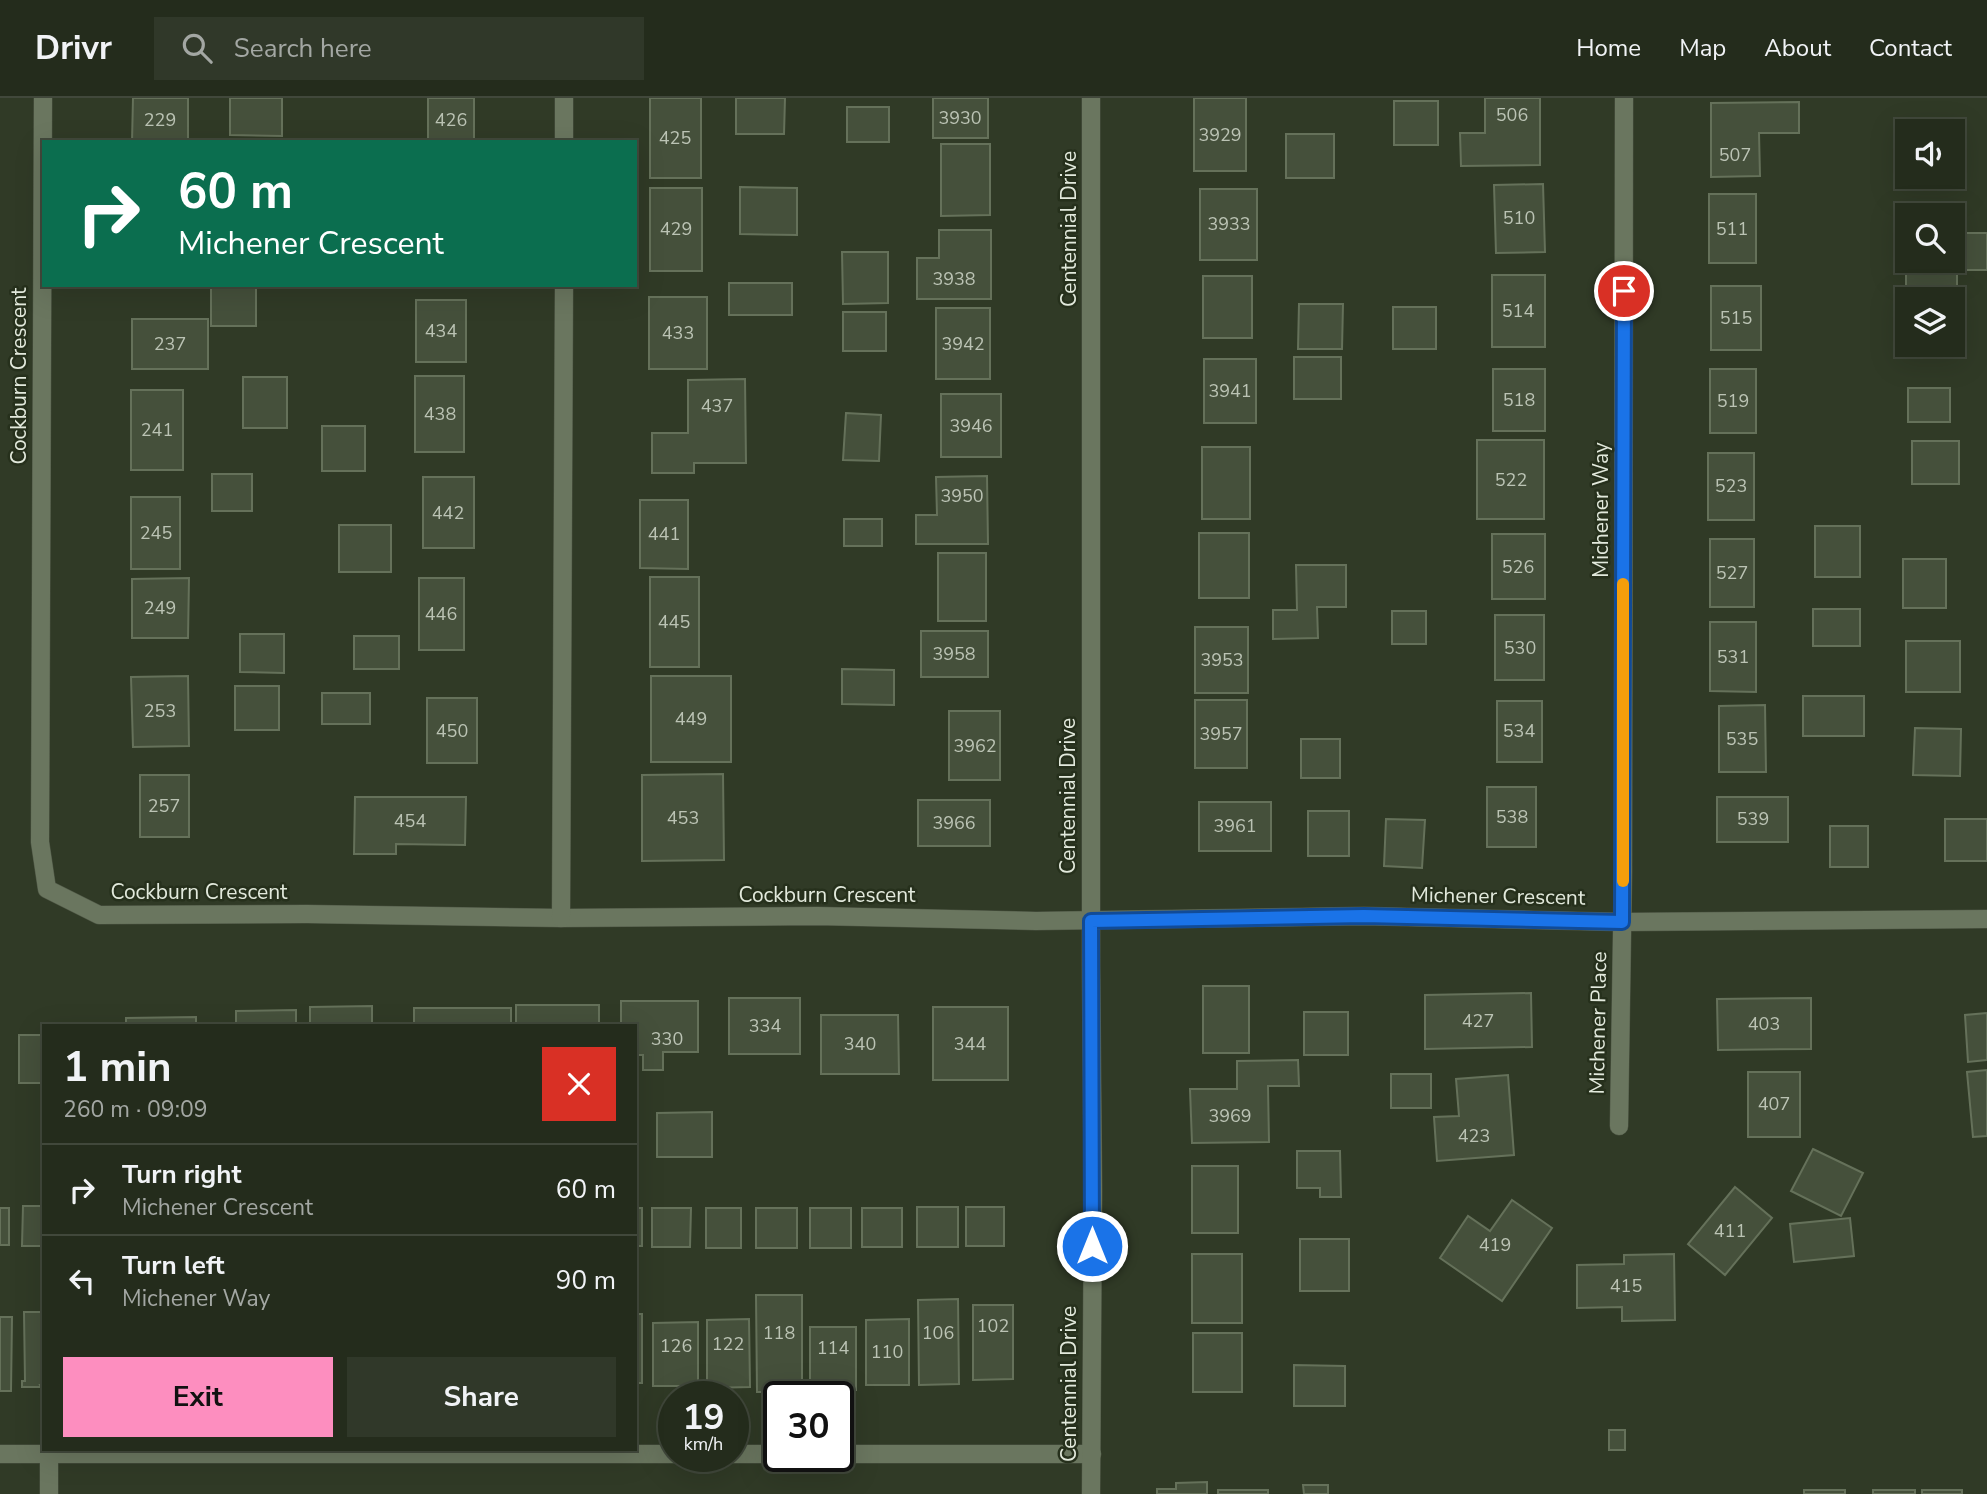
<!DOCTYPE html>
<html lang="en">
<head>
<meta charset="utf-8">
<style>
	body { margin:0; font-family:"Nunito Sans",sans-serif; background:#303829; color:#f1f3f6; height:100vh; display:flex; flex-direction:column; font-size:26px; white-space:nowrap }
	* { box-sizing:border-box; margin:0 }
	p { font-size:23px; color:#a3a7a3 }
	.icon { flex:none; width:38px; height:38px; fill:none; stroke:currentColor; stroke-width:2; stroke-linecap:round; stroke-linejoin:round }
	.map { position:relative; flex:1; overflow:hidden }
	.panel { position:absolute; left:42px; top:926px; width:595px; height:427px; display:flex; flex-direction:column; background:#242c1c; border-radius:0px; box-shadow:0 7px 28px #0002,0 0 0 2px #41483b }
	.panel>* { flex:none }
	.banner { position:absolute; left:42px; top:42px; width:595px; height:147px; border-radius:0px; box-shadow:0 7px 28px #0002,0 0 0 2px #41483b; background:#0b6e4f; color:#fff; overflow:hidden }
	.controls { position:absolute; left:1895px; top:21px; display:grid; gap:14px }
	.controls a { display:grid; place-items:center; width:70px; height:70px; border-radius:0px; background:#242c1c; box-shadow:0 7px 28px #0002,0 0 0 2px #41483b; font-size:35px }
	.speed { position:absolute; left:658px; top:1283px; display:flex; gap:14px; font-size:35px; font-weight:700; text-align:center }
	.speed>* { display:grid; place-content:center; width:91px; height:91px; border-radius:50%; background:#242c1c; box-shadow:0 7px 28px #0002,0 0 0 2px #41483b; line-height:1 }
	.speed small { font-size:18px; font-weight:400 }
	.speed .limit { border:4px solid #111; border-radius:10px; background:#fff; color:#111 }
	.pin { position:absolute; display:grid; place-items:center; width:60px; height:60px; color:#fff; margin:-30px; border:4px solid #fff; border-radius:50%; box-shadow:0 2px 7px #0007 }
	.me { position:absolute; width:77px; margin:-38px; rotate:0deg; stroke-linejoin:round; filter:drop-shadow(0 0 5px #0008) }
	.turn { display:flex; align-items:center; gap:24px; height:147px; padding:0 21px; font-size:32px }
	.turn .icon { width:91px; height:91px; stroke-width:2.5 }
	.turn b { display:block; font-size:49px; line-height:60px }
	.round { display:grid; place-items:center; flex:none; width:74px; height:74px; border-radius:0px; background:#303829 }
	.head { display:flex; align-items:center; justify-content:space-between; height:119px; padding:0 21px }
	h1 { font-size:42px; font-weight:700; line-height:52px }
	.action { display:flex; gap:14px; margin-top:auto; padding:14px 21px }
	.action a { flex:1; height:80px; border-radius:0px; background:#fd8ebf; color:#111; font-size:28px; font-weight:700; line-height:80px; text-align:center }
	.action a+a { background:#303829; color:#f1f3f6 }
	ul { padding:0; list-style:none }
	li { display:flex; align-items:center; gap:21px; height:91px; padding:0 21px; border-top:2px solid #41483b }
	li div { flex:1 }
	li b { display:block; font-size:26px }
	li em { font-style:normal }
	header { display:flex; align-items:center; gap:42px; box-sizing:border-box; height:98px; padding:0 35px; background:#242c1c; border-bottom:2px solid #41483b }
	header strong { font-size:33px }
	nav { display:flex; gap:38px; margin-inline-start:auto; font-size:24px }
	.search { width:490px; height:63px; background:#303829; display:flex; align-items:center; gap:18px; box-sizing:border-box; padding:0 24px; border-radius:0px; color:#a3a7a3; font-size:26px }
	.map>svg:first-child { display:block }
	.building { fill:#45503b; stroke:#65715a; stroke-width:2 }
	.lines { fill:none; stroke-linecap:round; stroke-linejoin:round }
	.street-casing { stroke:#4d5544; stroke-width:19 }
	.street { stroke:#6a765f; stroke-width:18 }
	.route-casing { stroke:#114b97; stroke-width:18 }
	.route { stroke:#1a73e8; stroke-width:12 }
	.slow { stroke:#f59e0b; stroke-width:12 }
	.labels { text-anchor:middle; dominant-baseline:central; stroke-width:5; stroke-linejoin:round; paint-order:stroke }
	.number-label { font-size:18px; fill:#bbc3b4 }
	.street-label { font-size:21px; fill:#e2e9dc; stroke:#26301c }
</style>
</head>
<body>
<header>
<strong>Drivr</strong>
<div class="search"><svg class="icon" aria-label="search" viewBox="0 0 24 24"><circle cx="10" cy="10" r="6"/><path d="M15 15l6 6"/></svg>Search here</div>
<nav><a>Home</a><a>Map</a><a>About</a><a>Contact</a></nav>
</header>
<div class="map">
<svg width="1987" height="1396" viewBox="0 0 1987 1396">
	<rect width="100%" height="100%" fill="#303a26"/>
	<g class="building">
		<path d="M133,0H188V44H132Z"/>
		<path d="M230,0H282V38L230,37Z"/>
		<rect x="428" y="0" width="46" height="44"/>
		<rect x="650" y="0" width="51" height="80"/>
		<path d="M736,0H785L784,36H736Z"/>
		<rect x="933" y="0" width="55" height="40"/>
		<rect x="1194" y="0" width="52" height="73"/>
		<path d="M1485,0H1540V67L1461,68L1460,35H1485Z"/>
		<rect x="1394" y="3" width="44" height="44"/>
		<path d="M1799,4V35H1759L1760,78L1711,79V5Z"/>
		<rect x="847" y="9" width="42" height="35"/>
		<rect x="1286" y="36" width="48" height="44"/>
		<path d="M941,46H990V117L941,118Z"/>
		<path d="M1543,86L1545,154L1496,155L1494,87Z"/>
		<path d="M740,89L797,90V137L740,136Z"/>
		<rect x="650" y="90" width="52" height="83"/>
		<rect x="1200" y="91" width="57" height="71"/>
		<rect x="1709" y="96" width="47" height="69"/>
		<path d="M939,132H991V201H917V160H939Z"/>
		<path d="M1953,135H1987V172H1957V218H1953V201H1908V218H1906V174L1940,175V163H1953Z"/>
		<path d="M842,154H888V205L843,206Z"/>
		<rect x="1492" y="177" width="53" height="72"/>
		<rect x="1203" y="178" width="49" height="62"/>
		<rect x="729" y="185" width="63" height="32"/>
		<rect x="211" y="187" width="45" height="41"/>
		<rect x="1711" y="188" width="50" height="64"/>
		<rect x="649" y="199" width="58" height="72"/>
		<rect x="416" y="202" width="50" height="62"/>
		<path d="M1299,206H1343L1342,251H1298Z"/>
		<rect x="1393" y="209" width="43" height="42"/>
		<rect x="936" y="210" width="54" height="71"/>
		<rect x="843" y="214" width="43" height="39"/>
		<rect x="132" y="221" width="76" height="50"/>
		<rect x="1294" y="259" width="47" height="42"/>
		<rect x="1204" y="261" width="52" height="64"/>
		<rect x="1493" y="271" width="52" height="62"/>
		<rect x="1710" y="271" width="46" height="64"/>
		<rect x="415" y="278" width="49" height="76"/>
		<rect x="243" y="279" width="44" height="51"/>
		<path d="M745,281L746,365H694V375H652V335H688V282Z"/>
		<rect x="1908" y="290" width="42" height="34"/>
		<rect x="131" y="292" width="52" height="80"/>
		<rect x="941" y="296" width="60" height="63"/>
		<path d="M846,315L881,317L879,363L843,362Z"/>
		<rect x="322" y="328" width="43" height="45"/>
		<rect x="1477" y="342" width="67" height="79"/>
		<rect x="1912" y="343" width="47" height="43"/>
		<rect x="1202" y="349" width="48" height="72"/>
		<rect x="1708" y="355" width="46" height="67"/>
		<rect x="212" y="376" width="40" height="37"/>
		<path d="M987,378L988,446H916V417H937L936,379Z"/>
		<rect x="423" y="379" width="51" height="71"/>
		<rect x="131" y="399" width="49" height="72"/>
		<path d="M640,402H688V471L640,470Z"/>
		<rect x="844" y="421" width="38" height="27"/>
		<rect x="339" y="427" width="52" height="47"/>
		<rect x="1815" y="428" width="45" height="51"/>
		<rect x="1199" y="435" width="50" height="65"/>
		<rect x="1492" y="436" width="53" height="65"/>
		<rect x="1710" y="441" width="44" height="68"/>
		<rect x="938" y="455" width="48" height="68"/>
		<rect x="1903" y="461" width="43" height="49"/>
		<path d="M1296,467H1346V509H1317L1318,540L1273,541V512H1297Z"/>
		<rect x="650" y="479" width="49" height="90"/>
		<path d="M189,480L188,540H132V481Z"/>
		<rect x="419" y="480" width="45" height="72"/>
		<rect x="1813" y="511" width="47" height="37"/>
		<rect x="1392" y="513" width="34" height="33"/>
		<rect x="1495" y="517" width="49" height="65"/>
		<path d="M1710,524H1756V594L1710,593Z"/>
		<rect x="1195" y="529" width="53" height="66"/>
		<rect x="921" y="533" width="67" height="46"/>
		<path d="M240,536H284V575L240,574Z"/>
		<rect x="354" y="538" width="45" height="33"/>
		<rect x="1906" y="543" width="54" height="51"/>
		<path d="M842,571L894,572V607L842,606Z"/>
		<path d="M188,578L189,648L133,649L131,579Z"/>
		<rect x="651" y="578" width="80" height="86"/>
		<rect x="235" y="588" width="44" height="44"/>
		<rect x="322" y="595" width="48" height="31"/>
		<rect x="1803" y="598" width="61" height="40"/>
		<rect x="427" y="600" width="50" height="65"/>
		<rect x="1195" y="602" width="52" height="68"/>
		<rect x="1497" y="603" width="45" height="61"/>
		<path d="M1765,607L1766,674H1719V608Z"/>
		<rect x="949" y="613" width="51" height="69"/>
		<path d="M1915,630L1961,631L1960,678L1913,677Z"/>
		<rect x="1301" y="641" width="39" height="39"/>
		<path d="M723,676L724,762L642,763V677Z"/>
		<rect x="140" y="677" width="49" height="62"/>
		<rect x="1487" y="689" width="49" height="60"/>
		<path d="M355,699H466L465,747L396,746V756H354Z"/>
		<rect x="1717" y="699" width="71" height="45"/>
		<rect x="918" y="702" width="72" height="46"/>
		<rect x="1199" y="704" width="72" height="49"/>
		<rect x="1308" y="713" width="41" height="45"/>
		<path d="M1386,721L1425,722L1422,770L1384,768Z"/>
		<rect x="1945" y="721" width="42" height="42"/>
		<rect x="1830" y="728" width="38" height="41"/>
		<rect x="1203" y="888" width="46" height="67"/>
		<path d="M1531,895L1532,949L1425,951V897Z"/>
		<rect x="729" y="900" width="71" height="56"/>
		<path d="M1811,900V951L1718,952L1717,901Z"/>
		<path d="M621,903H698V954H663V972H643V957H635V928H621Z"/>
		<rect x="516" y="907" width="83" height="21"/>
		<path d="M372,908V928H310V909Z"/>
		<rect x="933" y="909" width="75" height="73"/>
		<rect x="414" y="910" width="97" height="18"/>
		<path d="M296,912V928H236V913Z"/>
		<rect x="1304" y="914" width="44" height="43"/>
		<path d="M1987,915V962L1968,964L1965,917Z"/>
		<path d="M821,917H898L899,976H821Z"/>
		<path d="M196,919V928H126V920Z"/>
		<rect x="19" y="937" width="25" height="48"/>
		<path d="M1298,962L1299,988H1268L1269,1044L1192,1045L1190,991H1237V963Z"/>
		<path d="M1987,972V1038L1973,1039L1967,974Z"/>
		<rect x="1748" y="974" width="52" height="65"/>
		<rect x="1391" y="976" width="40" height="34"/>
		<path d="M1508,977L1514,1057L1437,1063L1434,1019L1459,1018L1456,981Z"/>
		<path d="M712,1014V1059H657V1015Z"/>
		<path d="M1813,1051L1863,1075L1841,1118L1791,1093Z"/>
		<path d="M1297,1053H1340L1341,1099H1320V1090H1297Z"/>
		<rect x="1192" y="1068" width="46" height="67"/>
		<path d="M1735,1089L1772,1120L1725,1177L1688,1146Z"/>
		<path d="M1512,1102L1552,1130L1502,1203L1440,1160L1468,1118L1490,1133Z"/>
		<path d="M23,1108H44V1148H22Z"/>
		<rect x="917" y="1109" width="41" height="40"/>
		<rect x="966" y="1109" width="38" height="39"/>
		<rect x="0" y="1110" width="9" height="37"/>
		<rect x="635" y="1110" width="7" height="38"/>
		<path d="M652,1110H691L690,1149H652Z"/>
		<rect x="706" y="1110" width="35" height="40"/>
		<rect x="756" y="1110" width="41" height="40"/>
		<rect x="810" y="1110" width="41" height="40"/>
		<rect x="862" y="1110" width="40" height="39"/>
		<path d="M1850,1120L1854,1158L1794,1164L1790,1126Z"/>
		<rect x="1300" y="1141" width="49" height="52"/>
		<rect x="1192" y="1156" width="50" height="69"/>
		<path d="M1674,1156L1675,1222L1622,1223V1209L1577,1210V1167L1624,1166V1157Z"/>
		<path d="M756,1197H802V1290H784V1294H757Z"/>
		<path d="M958,1201L959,1286L919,1287L918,1202Z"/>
		<path d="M973,1207H1013V1281L973,1282Z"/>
		<path d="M24,1214H44V1287H40L41,1289H22V1283H25Z"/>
		<rect x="635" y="1216" width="7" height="69"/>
		<path d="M0,1219H12L11,1293H0Z"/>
		<path d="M749,1221L750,1289L707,1290V1222Z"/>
		<path d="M909,1221V1287H866V1222Z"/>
		<path d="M698,1224V1288H653V1225Z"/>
		<rect x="810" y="1229" width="46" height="63"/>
		<rect x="1193" y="1235" width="49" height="59"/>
		<path d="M1294,1267L1345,1268V1308H1294Z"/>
		<rect x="1609" y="1332" width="16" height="20"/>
		<path d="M1207,1384V1396H1157V1391H1176V1385Z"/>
		<path d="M1303,1387H1328V1396H1304Z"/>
		<rect x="1218" y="1392" width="50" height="4"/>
		<rect x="1804" y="1392" width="41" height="4"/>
		<rect x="1873" y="1392" width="42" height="4"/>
		<rect x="1922" y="1392" width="40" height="4"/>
	</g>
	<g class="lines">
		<g class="street-casing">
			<g id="street">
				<path d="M43,0L40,744L47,791L99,817L307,816L561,820L817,818L1036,823L1364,818L1622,824L1987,821"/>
				<path d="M564,44V0"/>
				<path d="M561,820L564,187"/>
				<path d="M1619,1028L1623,773L1624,0"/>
				<path d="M0,1356H674"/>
				<path d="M49,1356V1396"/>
				<path d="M733,1356H779"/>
				<path d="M838,1356H1092"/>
				<path d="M1091,1396L1093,1093L1091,867V0"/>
			</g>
		</g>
		<use href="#street" class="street"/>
	</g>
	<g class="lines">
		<g class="route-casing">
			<path id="route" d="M1092,1148L1091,823L1364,818L1622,824L1624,193"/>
		</g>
		<use href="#route" class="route"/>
		<path class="slow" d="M1623,783V486"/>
	</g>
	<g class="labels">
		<g class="number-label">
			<text x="1512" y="17">506</text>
			<text x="960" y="20">3930</text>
			<text x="160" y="22">229</text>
			<text x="451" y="22">426</text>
			<text x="1220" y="37">3929</text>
			<text x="675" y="40">425</text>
			<text x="1735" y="57">507</text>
			<text x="1519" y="120">510</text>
			<text x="1229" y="126">3933</text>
			<text x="676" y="131">429</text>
			<text x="1732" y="131">511</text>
			<text x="954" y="181">3938</text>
			<text x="1518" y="213">514</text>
			<text x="1736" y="220">515</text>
			<text x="441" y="233">434</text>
			<text x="678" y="235">433</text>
			<text x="170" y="246">237</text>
			<text x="963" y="246">3942</text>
			<text x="1230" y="293">3941</text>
			<text x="1519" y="302">518</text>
			<text x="1733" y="303">519</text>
			<text x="717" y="308">437</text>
			<text x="440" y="316">438</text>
			<text x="971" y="328">3946</text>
			<text x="157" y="332">241</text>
			<text x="1511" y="382">522</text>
			<text x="1731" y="388">523</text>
			<text x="962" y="398">3950</text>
			<text x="448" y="415">442</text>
			<text x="156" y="435">245</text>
			<text x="664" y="436">441</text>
			<text x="1518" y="469">526</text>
			<text x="1732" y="475">527</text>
			<text x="160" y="510">249</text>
			<text x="441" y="516">446</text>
			<text x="674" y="524">445</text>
			<text x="1520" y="550">530</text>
			<text x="954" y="556">3958</text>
			<text x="1733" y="559">531</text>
			<text x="1222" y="562">3953</text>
			<text x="160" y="613">253</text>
			<text x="691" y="621">449</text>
			<text x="452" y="633">450</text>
			<text x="1519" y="633">534</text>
			<text x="1221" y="636">3957</text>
			<text x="1742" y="641">535</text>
			<text x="975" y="648">3962</text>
			<text x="164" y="708">257</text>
			<text x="1512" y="719">538</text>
			<text x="683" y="720">453</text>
			<text x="1753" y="721">539</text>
			<text x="410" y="723">454</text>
			<text x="954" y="725">3966</text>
			<text x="1235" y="728">3961</text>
			<text x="1478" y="923">427</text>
			<text x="1764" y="926">403</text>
			<text x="765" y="928">334</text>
			<text x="667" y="941">330</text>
			<text x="860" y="946">340</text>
			<text x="970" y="946">344</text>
			<text x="1774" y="1006">407</text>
			<text x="1230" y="1018">3969</text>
			<text x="1474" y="1038">423</text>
			<text x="1730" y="1133">411</text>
			<text x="1495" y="1147">419</text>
			<text x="1626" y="1188">415</text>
			<text x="993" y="1228">102</text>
			<text x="779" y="1235">118</text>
			<text x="938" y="1235">106</text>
			<text x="728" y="1246">122</text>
			<text x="676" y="1248">126</text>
			<text x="833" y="1250">114</text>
			<text x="887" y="1254">110</text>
		</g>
		<g class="street-label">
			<text transform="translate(1069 131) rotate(-90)">Centennial Drive</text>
			<text transform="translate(19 278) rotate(-90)">Cockburn Crescent</text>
			<text transform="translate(1601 412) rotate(-90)">Michener Way</text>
			<text transform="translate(1068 698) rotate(-90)">Centennial Drive</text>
			<text x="199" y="794">Cockburn Crescent</text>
			<text x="827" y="797">Cockburn Crescent</text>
			<text transform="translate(1498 798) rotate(1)">Michener Crescent</text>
			<text transform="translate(1598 925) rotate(-89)">Michener Place</text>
			<text transform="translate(1069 1286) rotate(-90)">Centennial Drive</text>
		</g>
	</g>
</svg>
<div class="controls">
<a><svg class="icon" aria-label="sound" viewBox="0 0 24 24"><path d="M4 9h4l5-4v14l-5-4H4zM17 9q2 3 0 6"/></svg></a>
<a><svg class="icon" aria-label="search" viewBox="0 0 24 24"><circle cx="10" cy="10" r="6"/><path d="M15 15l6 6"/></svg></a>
<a><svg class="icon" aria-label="layers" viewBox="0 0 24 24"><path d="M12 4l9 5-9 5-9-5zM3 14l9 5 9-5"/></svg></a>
</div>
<div class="speed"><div>19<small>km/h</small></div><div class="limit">30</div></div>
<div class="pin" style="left:1624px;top:193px;background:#d93025"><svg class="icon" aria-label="arrive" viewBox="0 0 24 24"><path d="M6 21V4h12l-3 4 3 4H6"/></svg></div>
<svg class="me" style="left:1092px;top:1148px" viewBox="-20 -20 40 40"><circle r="17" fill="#1a73e8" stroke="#fff" stroke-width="3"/><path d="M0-11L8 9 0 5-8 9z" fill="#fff"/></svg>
<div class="banner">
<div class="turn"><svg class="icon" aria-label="right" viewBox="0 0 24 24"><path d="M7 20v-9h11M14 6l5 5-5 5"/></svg><div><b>60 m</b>Michener Crescent</div></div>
</div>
<section class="panel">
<div class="head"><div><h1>1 min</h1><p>260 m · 09:09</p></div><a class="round" style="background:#d93025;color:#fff"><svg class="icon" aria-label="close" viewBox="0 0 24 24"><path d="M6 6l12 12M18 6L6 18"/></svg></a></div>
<ul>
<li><svg class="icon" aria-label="right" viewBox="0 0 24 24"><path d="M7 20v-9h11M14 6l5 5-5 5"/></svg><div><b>Turn right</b><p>Michener Crescent</p></div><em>60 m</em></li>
<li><svg class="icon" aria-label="left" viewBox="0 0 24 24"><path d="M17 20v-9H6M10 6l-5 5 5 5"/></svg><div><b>Turn left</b><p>Michener Way</p></div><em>90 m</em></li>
</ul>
<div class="action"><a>Exit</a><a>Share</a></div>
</section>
</div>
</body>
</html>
